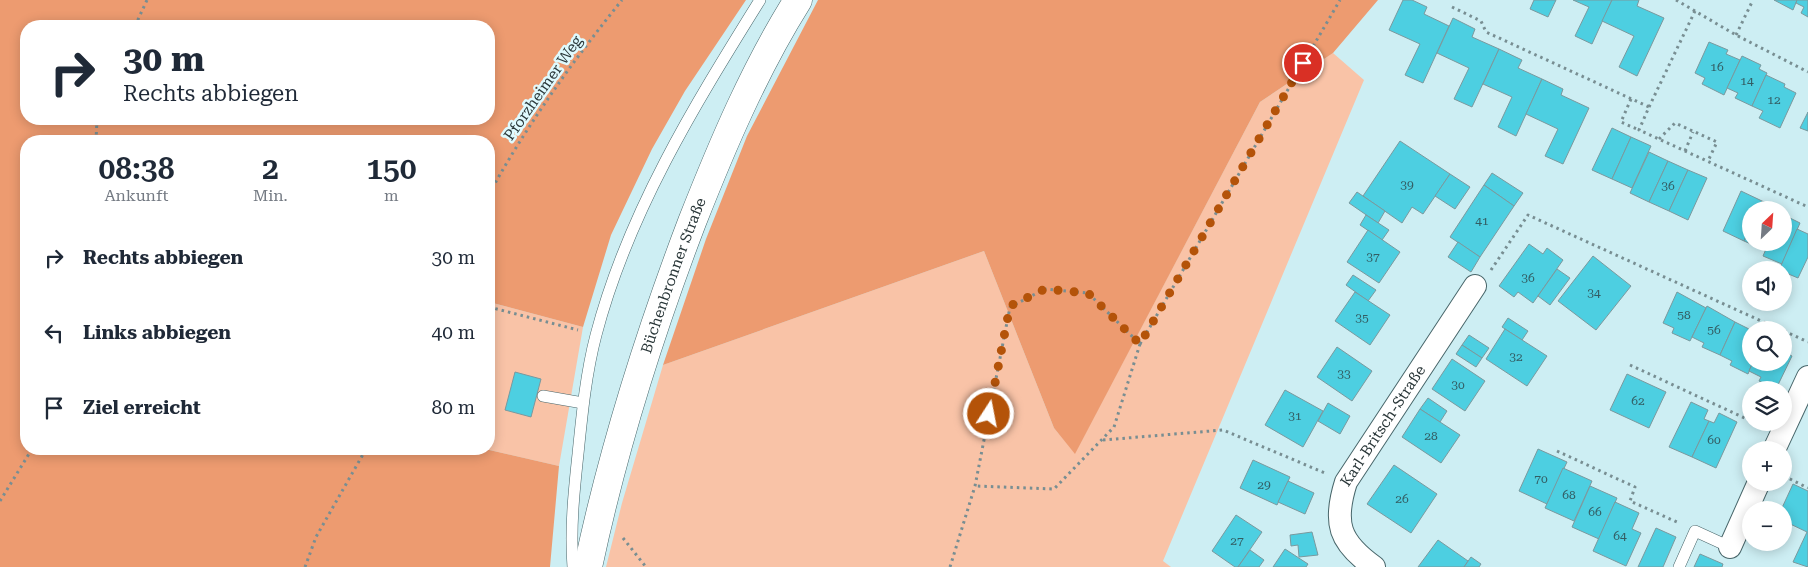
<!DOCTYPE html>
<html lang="de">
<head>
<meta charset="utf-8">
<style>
	body { margin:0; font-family:"Roboto Serif",serif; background:#f2f2f3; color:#1f2937; height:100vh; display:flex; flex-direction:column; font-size:19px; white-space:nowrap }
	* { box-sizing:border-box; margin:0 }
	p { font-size:16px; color:#747a83 }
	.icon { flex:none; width:28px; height:28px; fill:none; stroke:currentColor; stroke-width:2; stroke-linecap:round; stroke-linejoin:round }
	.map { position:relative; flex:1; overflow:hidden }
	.drawer { position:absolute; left:20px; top:135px; width:475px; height:320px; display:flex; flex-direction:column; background:#fff; border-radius:20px; box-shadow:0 2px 12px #0003 }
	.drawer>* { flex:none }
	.banner { position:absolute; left:20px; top:20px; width:475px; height:105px; border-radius:20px; box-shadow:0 2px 12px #0003; background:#fff; color:#1f2937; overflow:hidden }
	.needle { width:32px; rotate:25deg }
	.buttons { position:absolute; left:1742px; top:201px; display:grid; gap:10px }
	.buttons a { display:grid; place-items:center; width:50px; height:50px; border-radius:50%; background:#fff; box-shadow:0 2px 12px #0003; font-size:25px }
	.pin { position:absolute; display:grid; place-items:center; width:42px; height:42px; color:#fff; margin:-21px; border:2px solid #fff; border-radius:50%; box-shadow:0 1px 5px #0007 }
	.me { position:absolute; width:55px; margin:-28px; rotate:11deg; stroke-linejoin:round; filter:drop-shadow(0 0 4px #0008) }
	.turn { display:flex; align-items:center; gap:18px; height:105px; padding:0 20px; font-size:22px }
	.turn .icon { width:65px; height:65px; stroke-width:2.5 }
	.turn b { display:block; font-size:35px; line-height:42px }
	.eta { display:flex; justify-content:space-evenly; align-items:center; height:85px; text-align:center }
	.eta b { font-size:30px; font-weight:600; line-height:35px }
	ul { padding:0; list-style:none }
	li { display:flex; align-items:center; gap:15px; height:75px; padding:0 20px }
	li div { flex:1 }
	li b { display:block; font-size:19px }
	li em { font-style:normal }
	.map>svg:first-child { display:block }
	.green { fill:#f9c3a7 }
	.forest { fill:#ed9b70; fill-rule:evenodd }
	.building { fill:#4dcfe1; stroke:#7a999e }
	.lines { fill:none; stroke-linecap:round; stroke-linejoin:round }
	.lane-casing { stroke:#48666a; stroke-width:12 }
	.street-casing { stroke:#48666a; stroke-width:24 }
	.secondary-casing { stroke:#48666a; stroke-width:29 }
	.path { stroke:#788e92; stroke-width:3; stroke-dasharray:2.5 4; stroke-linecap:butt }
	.lane { stroke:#fff; stroke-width:11 }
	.street { stroke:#fff; stroke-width:22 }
	.secondary { stroke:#fff; stroke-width:28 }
	.route { stroke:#b45309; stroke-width:9; stroke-dasharray:0 16.2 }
	.labels { text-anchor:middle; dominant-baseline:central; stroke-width:5; stroke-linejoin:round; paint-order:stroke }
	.number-label { font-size:12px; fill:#335d63 }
	.street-label { font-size:15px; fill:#2a3739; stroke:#dffafe }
</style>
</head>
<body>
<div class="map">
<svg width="1808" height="567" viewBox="0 0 1808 567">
	<rect width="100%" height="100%" fill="#cdeef3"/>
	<g class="green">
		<path d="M1333,53L1364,80L1163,561L1171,567H606L622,503L663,365L984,251L1054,428L1075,453L1260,102Z"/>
		<path d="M489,302L583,327L559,466L485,449H489Z"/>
	</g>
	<g class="forest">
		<path d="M0,0H746L685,91L652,149L611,235L583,327L489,302V141H26V449H485L559,466L550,567H0ZM26,26H489V119H26Z"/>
		<path d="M818,0H1378L1333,53L1260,102L1075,454L1054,428L984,251L663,365L706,239L747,136Z"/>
	</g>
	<g class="building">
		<path d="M1403,0H1412L1427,7L1424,14L1449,26L1423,83L1405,75L1420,44L1389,30Z"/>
		<path d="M1534,0H1556L1548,17L1530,9Z"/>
		<path d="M1573,0H1612L1592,44L1575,36L1589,7Z"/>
		<path d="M1612,0H1639L1637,6L1664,18L1637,76L1619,67L1634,36L1602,21Z"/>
		<path d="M1774,0H1797L1793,10Z"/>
		<path d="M1797,0H1808V17L1801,13L1804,7L1796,3Z"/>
		<path d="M1453,18L1475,29L1472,37L1499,49L1472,107L1454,99L1469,68L1437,53Z"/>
		<path d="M1709,42L1728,50L1726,54L1740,60L1724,95L1702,84L1705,78L1695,73Z"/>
		<path d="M1499,49L1522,60L1518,68L1542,79L1516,136L1498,127L1512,97L1483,84Z"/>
		<path d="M1742,56L1761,65L1759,69L1767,73L1752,106L1735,98L1738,93L1727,88Z"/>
		<path d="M1766,75L1785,84L1784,87L1796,93L1780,128L1759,118L1763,111L1752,106Z"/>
		<path d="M1542,79L1563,89L1561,95L1589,108L1563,164L1545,156L1558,129L1526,114Z"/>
		<path d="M1808,112V131L1800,128Z"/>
		<path d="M1612,128L1631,137L1612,179L1592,170Z"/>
		<path d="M1631,137L1651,146L1632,188L1612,179Z"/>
		<path d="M1400,141L1450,174L1423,214L1412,207L1402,223L1363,196Z"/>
		<path d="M1649,152L1668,161L1649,202L1630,193Z"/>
		<path d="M1668,161L1688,170L1669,211L1649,202Z"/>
		<path d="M1688,170L1707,178L1688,220L1669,211Z"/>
		<path d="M1492,173L1523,193L1514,206L1484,185Z"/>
		<path d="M1450,174L1470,187L1455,209L1435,196Z"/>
		<path d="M1484,185L1514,206L1480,257L1450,237Z"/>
		<path d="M1741,191L1762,201L1758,210H1751V225L1744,241L1723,231Z"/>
		<path d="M1357,192L1385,211L1378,223L1349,203Z"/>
		<path d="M1762,201L1783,210H1758Z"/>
		<path d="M1366,215L1389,230L1382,240L1360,225Z"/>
		<path d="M1784,215L1800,223L1782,264L1763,256L1769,242H1784Z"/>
		<path d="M1751,225V242H1769L1765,250L1744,241Z"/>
		<path d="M1797,229L1808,234V257L1798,278L1779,270Z"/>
		<path d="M1368,230L1400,252L1379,283L1347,262Z"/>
		<path d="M1458,242L1480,257L1471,272L1448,257Z"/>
		<path d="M1529,244L1543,254L1547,248L1563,260L1533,303L1518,292L1514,297L1499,286Z"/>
		<path d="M1593,256L1631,286L1596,330L1558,301Z"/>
		<path d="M1557,269L1570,278L1550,305L1538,296Z"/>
		<path d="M1353,275L1376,290L1368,301L1346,285Z"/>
		<path d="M1355,292L1390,315L1370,345L1335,321Z"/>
		<path d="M1677,292L1706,308L1690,341L1672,333L1674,328L1663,323Z"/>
		<path d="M1707,306L1735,322L1720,355L1702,347L1704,343L1692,337Z"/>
		<path d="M1508,318L1528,331L1522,340L1502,327Z"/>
		<path d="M1735,322L1751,330V362H1753L1748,374L1730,365L1732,361L1720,355Z"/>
		<path d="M1505,329L1547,356L1527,386L1486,359Z"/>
		<path d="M1469,335L1489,348L1482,358L1462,345Z"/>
		<path d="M1462,345L1482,358L1476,367L1456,354Z"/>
		<path d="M1337,347L1372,371L1352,401L1317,377Z"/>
		<path d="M1784,352L1792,356L1776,389L1759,381L1761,377L1749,371L1753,362H1784Z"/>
		<path d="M1452,359L1485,381L1465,411L1432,389Z"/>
		<path d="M515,372L541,379L531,417L505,410Z"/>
		<path d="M1627,374L1666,392L1649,428L1610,410Z"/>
		<path d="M1285,390L1323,411L1303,447L1265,425Z"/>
		<path d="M1428,398L1447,411L1440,422L1420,409Z"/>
		<path d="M1691,402L1708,410L1704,419L1709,421L1692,457L1669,447Z"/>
		<path d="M1328,403L1350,416L1340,434L1318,421Z"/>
		<path d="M1420,409L1460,435L1441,463L1402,437Z"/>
		<path d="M1719,413L1737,422L1716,468L1692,457L1709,421L1714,423Z"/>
		<path d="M1538,449L1567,462L1547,504L1519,491Z"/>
		<path d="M1253,460L1290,477L1277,505L1240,488Z"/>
		<path d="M1394,465L1437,494L1411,533L1367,504Z"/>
		<path d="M1563,468L1592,481L1574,521L1545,508Z"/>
		<path d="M1288,481L1314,493L1305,514L1278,502Z"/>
		<path d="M1793,484L1808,491V567L1793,562L1807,532L1784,521V510H1781Z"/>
		<path d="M1590,486L1617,498L1599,539L1572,527Z"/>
		<path d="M1615,502L1639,513L1632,529L1641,533L1626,566L1593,551Z"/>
		<path d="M1236,515L1262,532L1238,567H1235L1212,551Z"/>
		<path d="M1656,528L1676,537L1663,567H1638Z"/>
		<path d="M1312,532L1318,555L1299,557L1298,545L1291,546L1290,535Z"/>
		<path d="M1438,540L1468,561L1464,567H1418Z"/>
		<path d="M1285,549L1308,564L1306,567H1273Z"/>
		<path d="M1250,550L1264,560L1259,567H1238Z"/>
		<path d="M1700,554L1723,564L1722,567H1694Z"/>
		<path d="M1471,557L1481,564L1479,567H1464Z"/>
	</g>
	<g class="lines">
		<g class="lane-casing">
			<g id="lane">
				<path d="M543,396L583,403"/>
				<path d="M573,567C570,529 574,491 578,454C582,414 586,373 596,335C628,213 694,106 760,0"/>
				<path d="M1679,567L1695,531L1730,547"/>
			</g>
		</g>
		<g class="street-casing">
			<g id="street">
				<path d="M1774,450L1808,377"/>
				<path d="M1730,547L1759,482"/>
				<path id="s1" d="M1374,567C1339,542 1333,523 1346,482L1475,286"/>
			</g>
		</g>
		<g class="secondary-casing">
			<g id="secondary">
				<path id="s2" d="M588,567C613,449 649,335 692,222C722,146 754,70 798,0"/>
			</g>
		</g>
		<g class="path">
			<path d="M1676,0L1736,35L1808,72"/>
			<path d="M1452,7L1481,21L1486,32L1649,107L1639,130L1808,207"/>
			<path d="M135,26L147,0"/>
			<path d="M1736,35L1753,0"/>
			<path d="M1631,99L1621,122L1639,130"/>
			<path d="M1649,107L1695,11"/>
			<path d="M1659,139L1675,123L1717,142L1708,161"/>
			<path d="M96,141L97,119"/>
			<path d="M1685,151L1693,132"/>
			<path d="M489,194C527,125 572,62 622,0"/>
			<path d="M1491,270L1528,215L1781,330"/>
			<path d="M489,307L578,330"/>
			<path d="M1784,331L1808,342"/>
			<path d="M1140,344L1340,0"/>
			<path d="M1630,365L1751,421"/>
			<path d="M1103,440L1223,430L1325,473"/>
			<path d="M1557,451L1635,487L1630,501L1679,523"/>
			<path d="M1784,476L1808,488"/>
			<path d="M0,501L32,449"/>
			<path d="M623,538L646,567"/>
			<path d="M305,567L316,537L366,449"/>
			<path d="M950,567L975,486L1010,307L1045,289L1088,293L1140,344L1114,427L1054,489L975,486"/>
		</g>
		<use href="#lane" class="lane"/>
		<use href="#street" class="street"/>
		<use href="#secondary" class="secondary"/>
	</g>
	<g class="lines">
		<path class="route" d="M989,414L1010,306L1045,289L1088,293L1140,344L1303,63"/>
	</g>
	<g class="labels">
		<g class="number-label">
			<text x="1717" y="67">16</text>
			<text x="1747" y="81">14</text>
			<text x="1774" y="100">12</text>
			<text x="1407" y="185">39</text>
			<text x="1668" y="186">36</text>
			<text x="1482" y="221">41</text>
			<text x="1373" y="257">37</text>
			<text x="1528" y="278">36</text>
			<text x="1594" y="293">34</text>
			<text x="1684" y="315">58</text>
			<text x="1362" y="318">35</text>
			<text x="1714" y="330">56</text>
			<text x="1516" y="357">32</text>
			<text x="1344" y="374">33</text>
			<text x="1458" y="385">30</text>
			<text x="1638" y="401">62</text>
			<text x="1295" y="416">31</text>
			<text x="1431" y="436">28</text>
			<text x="1714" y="440">60</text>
			<text x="1541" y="479">70</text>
			<text x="1264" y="485">29</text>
			<text x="1569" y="495">68</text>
			<text x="1402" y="499">26</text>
			<text x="1595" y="512">66</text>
			<text x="1620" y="536">64</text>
			<text x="1237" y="541">27</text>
		</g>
		<g class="street-label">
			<text transform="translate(543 88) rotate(-55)">Pforzheimer Weg</text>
			<text stroke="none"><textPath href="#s2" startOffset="304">Büchenbronner Straße</textPath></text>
			<text stroke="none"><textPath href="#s1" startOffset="166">Karl-Britsch-Straße</textPath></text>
		</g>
	</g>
</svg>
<div class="buttons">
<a><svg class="needle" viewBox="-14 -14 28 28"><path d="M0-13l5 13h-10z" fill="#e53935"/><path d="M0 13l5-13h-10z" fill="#747a83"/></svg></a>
<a><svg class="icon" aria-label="sound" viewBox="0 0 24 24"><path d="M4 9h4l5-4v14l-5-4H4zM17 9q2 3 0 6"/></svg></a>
<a><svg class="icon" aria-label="search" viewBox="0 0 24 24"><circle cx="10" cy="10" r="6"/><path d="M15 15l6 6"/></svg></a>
<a><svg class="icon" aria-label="layers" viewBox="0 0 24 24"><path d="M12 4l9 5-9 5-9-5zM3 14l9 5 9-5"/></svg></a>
<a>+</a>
<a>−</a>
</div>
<div class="pin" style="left:1303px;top:63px;background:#d93025"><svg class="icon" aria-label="arrive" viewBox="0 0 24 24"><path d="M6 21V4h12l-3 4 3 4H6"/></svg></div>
<svg class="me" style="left:989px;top:414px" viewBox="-20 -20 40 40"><circle r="17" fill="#b45309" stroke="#fff" stroke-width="3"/><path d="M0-11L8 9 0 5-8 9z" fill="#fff"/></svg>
<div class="banner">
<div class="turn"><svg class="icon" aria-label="right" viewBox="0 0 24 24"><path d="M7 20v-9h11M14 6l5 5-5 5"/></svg><div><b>30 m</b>Rechts abbiegen</div></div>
</div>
<section class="drawer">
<div class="eta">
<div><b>08:38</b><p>Ankunft</p></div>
<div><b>2</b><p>Min.</p></div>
<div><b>150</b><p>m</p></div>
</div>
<ul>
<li><svg class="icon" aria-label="right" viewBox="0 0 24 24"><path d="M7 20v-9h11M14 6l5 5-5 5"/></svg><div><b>Rechts abbiegen</b></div><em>30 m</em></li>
<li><svg class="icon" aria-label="left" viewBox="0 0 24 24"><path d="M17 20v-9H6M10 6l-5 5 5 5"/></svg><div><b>Links abbiegen</b></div><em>40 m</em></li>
<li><svg class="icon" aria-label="arrive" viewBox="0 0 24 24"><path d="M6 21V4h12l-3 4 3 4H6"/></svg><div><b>Ziel erreicht</b></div><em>80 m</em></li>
</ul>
</section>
</div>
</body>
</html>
